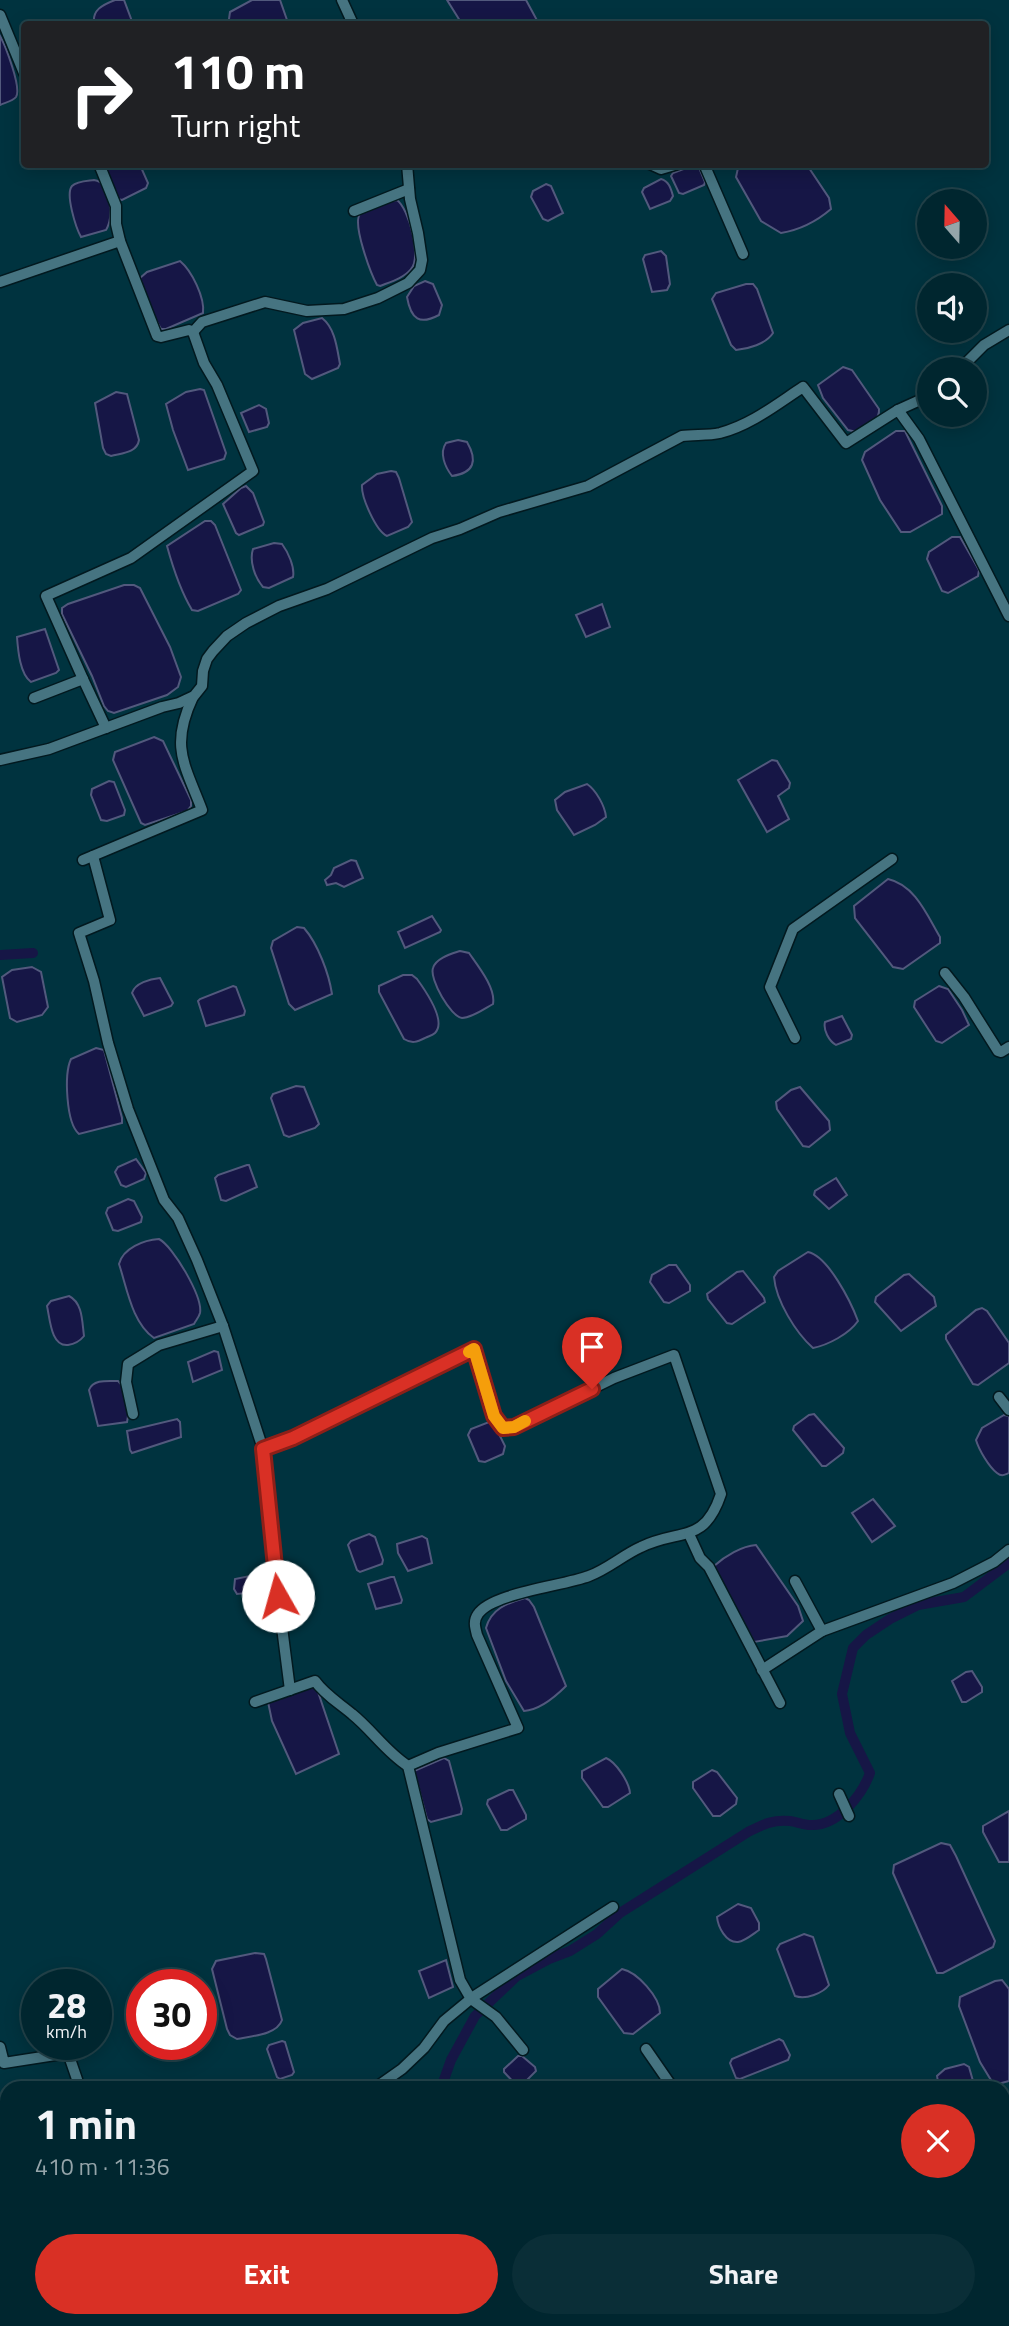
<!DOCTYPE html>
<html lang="en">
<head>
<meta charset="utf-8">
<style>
	body { margin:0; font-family:"Titillium Web",sans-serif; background:#0a2e37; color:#f1f3f6; height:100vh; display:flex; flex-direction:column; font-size:26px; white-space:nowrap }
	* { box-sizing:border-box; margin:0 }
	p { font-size:23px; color:#95a5aa }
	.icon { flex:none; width:38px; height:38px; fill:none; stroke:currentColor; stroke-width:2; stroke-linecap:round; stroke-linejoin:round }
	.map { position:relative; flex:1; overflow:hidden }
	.drawer { position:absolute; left:0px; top:2081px; width:1010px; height:247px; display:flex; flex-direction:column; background:#00262f; border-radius:21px 21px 0 0; box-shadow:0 4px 18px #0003,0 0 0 2px #22434b }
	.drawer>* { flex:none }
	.hud { position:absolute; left:21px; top:21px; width:968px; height:147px; border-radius:7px; box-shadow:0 4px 18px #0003,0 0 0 2px #22434b; background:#202124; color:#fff; overflow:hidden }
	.needle { width:46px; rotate:340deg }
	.buttons { position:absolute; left:917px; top:189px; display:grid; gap:14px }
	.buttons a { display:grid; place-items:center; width:70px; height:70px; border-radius:50%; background:#00262f; box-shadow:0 4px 18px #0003,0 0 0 2px #22434b; font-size:35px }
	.speed { position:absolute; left:21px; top:1969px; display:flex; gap:14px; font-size:35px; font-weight:700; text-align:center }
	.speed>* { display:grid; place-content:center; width:91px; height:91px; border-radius:50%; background:#00262f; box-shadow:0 4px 18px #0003,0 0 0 2px #22434b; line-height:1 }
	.speed small { font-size:18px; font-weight:400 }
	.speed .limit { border:10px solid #d22; background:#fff; color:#111 }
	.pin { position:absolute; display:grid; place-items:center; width:60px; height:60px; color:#fff; margin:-72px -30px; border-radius:50% 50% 50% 0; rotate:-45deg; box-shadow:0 0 7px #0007 }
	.pin .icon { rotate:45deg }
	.me { position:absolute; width:77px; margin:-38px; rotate:353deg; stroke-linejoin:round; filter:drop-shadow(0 0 5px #0008) }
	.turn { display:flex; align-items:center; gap:24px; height:147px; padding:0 35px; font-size:32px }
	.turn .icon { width:91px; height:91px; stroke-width:2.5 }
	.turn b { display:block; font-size:49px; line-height:60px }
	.round { display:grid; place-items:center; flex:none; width:74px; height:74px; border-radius:37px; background:#0a2e37 }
	.headline { display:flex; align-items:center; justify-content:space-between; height:119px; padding:0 35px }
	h1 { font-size:42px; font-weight:700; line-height:52px }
	.primary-button { display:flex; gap:14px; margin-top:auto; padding:14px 35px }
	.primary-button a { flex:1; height:80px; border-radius:42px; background:#d93025; color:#fff; font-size:28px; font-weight:700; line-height:80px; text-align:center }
	.primary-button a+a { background:#0a2e37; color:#f1f3f6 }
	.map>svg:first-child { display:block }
	.water { fill:#161646; stroke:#52597d; stroke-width:2 }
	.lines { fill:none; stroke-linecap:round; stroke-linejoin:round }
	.canal { stroke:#161646; stroke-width:10 }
	.minor-casing { stroke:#02191f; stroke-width:13 }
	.minor { stroke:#467481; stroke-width:10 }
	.route-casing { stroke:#8d1f18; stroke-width:18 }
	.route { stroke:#d93025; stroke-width:12 }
	.slow { stroke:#f59e0b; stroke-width:12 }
</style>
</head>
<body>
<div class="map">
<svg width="1009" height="2326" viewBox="0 0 1009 2326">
	<rect width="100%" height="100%" fill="#00333f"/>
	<g class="water">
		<path d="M115,0H124L133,24H94C92,10 102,5 115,0Z"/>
		<path d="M252,0H280L287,20L283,24H231L229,19L230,12Z"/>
		<path d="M447,0H526L539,24H462Z"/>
		<path d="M0,36C5,45 22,88 16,97C13,101 4,103 0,105Z"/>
		<path d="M744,164L807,165L829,198L831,209C817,221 799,230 781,233L761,221L736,177L738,168Z"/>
		<path d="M104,165H140L148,183L146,188L122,200L118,199Z"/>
		<path d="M694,165H698L705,182L704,185L683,194L679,193L671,176L673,173Z"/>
		<path d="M661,179C669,181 671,189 673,196L670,201L650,209L642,192L644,188Z"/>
		<path d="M94,180C113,183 114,217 106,230L81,237C76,228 65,194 72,186C77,181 87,181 94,180Z"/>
		<path d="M546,184L551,186L563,213L548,221L543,219L531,197L533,191Z"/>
		<path d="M397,200C409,209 422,257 411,269C404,278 390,282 380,286L377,285C371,274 352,224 360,214C367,205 387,202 397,200Z"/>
		<path d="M661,251L666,256L670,284L667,290L652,292L643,259L645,255Z"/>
		<path d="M180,261C192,271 205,298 203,313L166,329H161L152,313L140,278L147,272Z"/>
		<path d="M425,281L433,284L442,305L439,315C420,325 411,320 407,297L414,286Z"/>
		<path d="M746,284H753L757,289L773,333C766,344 748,349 736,350L731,345L712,299L716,293Z"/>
		<path d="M322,318C335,328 337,348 340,364L338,368L312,379L305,374L294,330L303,323Z"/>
		<path d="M843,367L852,370L879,409C880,422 866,426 857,432L848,430L823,398L818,385Z"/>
		<path d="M200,389L204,390L226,453L224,459L188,470L173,430L166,404L186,392Z"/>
		<path d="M116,392L127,394L139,440C137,453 122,453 111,456L106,454L103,448L95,403Z"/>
		<path d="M259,405L266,409L269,423L267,427L249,432L241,413Z"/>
		<path d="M896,431H905L942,506V514L910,532H901L880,500L862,460L865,452Z"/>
		<path d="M458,440L467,442C478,461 474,473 452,476C445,467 439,453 446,443Z"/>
		<path d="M391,471L396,472L399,478L412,522L408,527L387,536C376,531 361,497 362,485L377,474Z"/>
		<path d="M246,486L253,493L264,522L263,525L239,535L236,533L223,504L241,488Z"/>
		<path d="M205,521H211L215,525L241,590L238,594L198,611L192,610C180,590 173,568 167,546Z"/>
		<path d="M952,537H960L979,570L978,576L948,593L942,591L927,559L929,552Z"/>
		<path d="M274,543L282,544C288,552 295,567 293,577L269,588L263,587C255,578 249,561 253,549Z"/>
		<path d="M124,585H134L140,588L170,647L181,677L178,687L167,695L114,713L108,711L104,706L92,676L62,614V608L68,604Z"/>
		<path d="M602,604L610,627L586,637L576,615Z"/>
		<path d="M45,629L59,670L56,673L31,682C20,674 18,651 17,637Z"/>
		<path d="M154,737L163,741L191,800V806L187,811L145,825L141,823L113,760L115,752Z"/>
		<path d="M772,760L777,761L790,783L789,788L778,796L789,819L767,832L738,780Z"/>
		<path d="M109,781L114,782L125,810L124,815L107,821L101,820L91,795L92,789Z"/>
		<path d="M587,784C596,790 605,806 606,817L595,825L574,835L557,810L555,800L565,792Z"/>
		<path d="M351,860L356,861L363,878L344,887L336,883L327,885L325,880L331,875L334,868Z"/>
		<path d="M888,879C915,885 927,915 940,937V943L903,969L893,967L855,918L854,906Z"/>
		<path d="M432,916L441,930L440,932L405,948L398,932Z"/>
		<path d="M297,927L304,928C318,944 329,974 332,994L295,1010L289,1004L271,948L273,941Z"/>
		<path d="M460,951L469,953C478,966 496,988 493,1004C484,1009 472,1018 462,1018C451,1017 429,979 433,968C436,958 451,954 460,951Z"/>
		<path d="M32,967L41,972L48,1007L42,1015L17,1022L10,1018L2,977L12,970Z"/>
		<path d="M403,975H412L417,979C425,990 447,1021 435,1033C432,1036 428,1036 425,1038C417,1042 412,1044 404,1039L379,992V986Z"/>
		<path d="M160,978L173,1003L171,1006L144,1016L132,993C135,983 150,979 160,978Z"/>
		<path d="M233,986L236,987L245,1011L244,1015L206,1026L198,1001L200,999Z"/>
		<path d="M939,986L948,989L962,1010L969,1025L942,1043L936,1041L914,1007L915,1001Z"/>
		<path d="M842,1016L852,1035L851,1039L836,1045C829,1041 823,1030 825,1022Z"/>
		<path d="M96,1048L104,1050L122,1118V1123L79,1134C66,1123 64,1074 71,1059Z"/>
		<path d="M296,1086L304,1087L319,1124L315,1128L289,1137L284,1135L271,1098L273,1094Z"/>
		<path d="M800,1087L829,1121L830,1130L809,1147L803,1146L777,1109L776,1102L791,1090Z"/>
		<path d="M136,1159L146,1173L144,1179L126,1187L121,1185L115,1172L118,1167Z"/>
		<path d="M247,1165H249L257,1187L226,1201L221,1200L215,1178L218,1175Z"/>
		<path d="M836,1178L847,1195L829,1209L814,1195L815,1191Z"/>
		<path d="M128,1199L134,1201L142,1217L141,1222L118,1231L113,1230L106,1213L108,1208Z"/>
		<path d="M159,1239C173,1246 203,1297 200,1313C199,1317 196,1320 194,1324L154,1338C132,1323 127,1288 119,1264C123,1248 144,1240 159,1239Z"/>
		<path d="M808,1252C828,1256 851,1302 858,1321C849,1334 828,1345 813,1348C796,1333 776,1301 774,1277L778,1271Z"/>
		<path d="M669,1265H676L690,1285V1291L669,1303L664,1302L650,1282L652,1275Z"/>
		<path d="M743,1271L764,1298L765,1302L732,1324L727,1323L708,1299L707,1294L737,1272Z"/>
		<path d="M909,1274L934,1297L936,1306L901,1331L875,1302L876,1297L904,1275Z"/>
		<path d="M69,1296C83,1303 82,1322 84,1336C80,1341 75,1344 68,1345C51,1347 50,1319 47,1306L51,1301Z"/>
		<path d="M982,1308L987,1311L1009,1343V1363L978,1385L973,1384L946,1339V1335L976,1310Z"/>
		<path d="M214,1351L218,1352L222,1370L193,1382L188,1362Z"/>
		<path d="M118,1381C127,1389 130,1409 127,1422L98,1426L89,1390C93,1379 108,1381 118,1381Z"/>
		<path d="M814,1414L844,1448L843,1453L826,1466H822L793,1430L794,1426L809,1415Z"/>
		<path d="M1004,1415L1009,1416V1473C1004,1475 1002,1477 997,1473C989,1467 979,1450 976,1440L982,1428Z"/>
		<path d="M177,1419L180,1422L181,1437L132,1453L130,1450L127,1431Z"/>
		<path d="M489,1422L494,1424L505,1446L503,1454L485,1462L479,1461L468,1435L471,1429Z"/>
		<path d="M873,1499L895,1526L872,1542L852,1513Z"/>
		<path d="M369,1534L375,1537L383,1560L382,1564L360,1572L357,1570L348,1545L351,1541Z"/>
		<path d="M422,1536L427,1539L432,1563L408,1571L398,1553L397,1544Z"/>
		<path d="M756,1545L798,1606L803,1621L787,1636L754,1642L715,1570L714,1566C725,1556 742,1546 756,1545Z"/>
		<path d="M265,1573L267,1588L264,1591L237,1594L234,1589L235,1579Z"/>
		<path d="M391,1577H394L402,1600L401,1603L376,1609L368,1584Z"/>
		<path d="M525,1598L529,1600L534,1607L566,1686C556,1696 539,1710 524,1711L506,1681L486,1628C491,1609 507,1603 525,1598Z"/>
		<path d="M972,1671L982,1687V1692L966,1702H962L952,1681L966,1672Z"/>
		<path d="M313,1687L317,1689L339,1754L296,1774L272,1721L268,1702Z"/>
		<path d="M444,1758L449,1761L462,1809L461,1814L431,1822L427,1819L414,1771Z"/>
		<path d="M606,1758C616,1762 629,1782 630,1793L608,1807H603L582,1778V1771Z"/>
		<path d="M712,1770L717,1772L737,1798L736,1804L720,1816H713L693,1788V1782Z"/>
		<path d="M509,1790H513L526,1815V1819L507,1830H501L487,1804L488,1800Z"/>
		<path d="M1009,1811V1862H999L983,1832V1826Z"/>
		<path d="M941,1843L950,1845L956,1856L995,1941L993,1947L943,1973H937L893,1873L894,1865Z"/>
		<path d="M738,1904L751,1908L759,1923V1930C753,1934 745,1941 738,1942C726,1943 718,1927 717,1917Z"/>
		<path d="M804,1934L813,1937L829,1985C823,1993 806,2000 795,1996L777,1949L780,1944Z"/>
		<path d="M255,1953L264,1954L266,1959L282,2020C277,2035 251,2036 237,2039L230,2035L227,2029L212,1969L216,1961Z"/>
		<path d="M446,1960L453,1987L429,1998L419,1971Z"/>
		<path d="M622,1969C637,1972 660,1997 660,2013L633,2034L624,2033L598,1997V1989Z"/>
		<path d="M1002,1980L1009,1989V2081L994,2085L980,2062L959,2006L960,1997L995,1981Z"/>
		<path d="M779,2039L783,2041L790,2055L788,2060L740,2079L736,2078L730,2063L732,2059Z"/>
		<path d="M282,2041L285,2042L294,2072L292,2075L280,2079L277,2077L267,2049L269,2045Z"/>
		<path d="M518,2056H522L535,2067L536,2071L521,2086H517L504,2072V2069Z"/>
		<path d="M964,2064L969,2067L975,2088H939L937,2076L945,2069Z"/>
	</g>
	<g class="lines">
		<g class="canal">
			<path d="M0,955L33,953"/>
			<path d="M441,2088L451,2060L475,2016L517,1976L549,1959L570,1951L597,1934L620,1913L748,1832C762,1825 773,1819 790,1821C797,1822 804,1825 811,1825C838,1826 862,1795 870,1773L850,1733L842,1694L853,1648L866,1635L890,1619L918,1605L964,1597L1009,1563"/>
			<path d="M199,2326V2320"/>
		</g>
		<g class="minor-casing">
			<g id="minor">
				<path d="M342,0L353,24"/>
				<path d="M0,15L24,73"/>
				<path d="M650,164L661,169L678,164"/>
				<path d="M704,164L743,254"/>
				<path d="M354,211L409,189"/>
				<path d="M0,282L120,241"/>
				<path d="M193,332L202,322L265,302L307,311L344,309L378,298L408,283L420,270L422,260L418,233L410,199L407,164"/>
				<path d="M960,369L984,345L1009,330"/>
				<path d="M898,410L929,396"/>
				<path d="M83,679L46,596L131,558L253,471L217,385L204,363L193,332L189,330L161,337L157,336L120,241L116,224V206L99,164"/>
				<path d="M34,698L83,679L106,728"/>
				<path d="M0,760L49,749L162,707L179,703L194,696L202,686L203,671L207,659L213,651L227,636L246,623L279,606L327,589L432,538L460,529L499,512L588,486L682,436C693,434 707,436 720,433C751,425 777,404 803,387L846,443L898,410L919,439L1009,616"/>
				<path d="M93,856L110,920L79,933L94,981L108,1043L128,1109L164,1200L178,1218L197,1260L223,1326L263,1449L272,1549L290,1690"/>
				<path d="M83,860L202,810C184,763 170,746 193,697"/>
				<path d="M945,973L964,997L998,1051L1001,1052L1009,1047"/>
				<path d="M795,1038L770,987L793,929L892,859"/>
				<path d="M999,1397L1009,1410"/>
				<path d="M133,1414L126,1382L128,1364L159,1345L223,1326"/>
				<path d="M263,1449L293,1438L474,1349L494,1416L503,1428L514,1427L614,1378L674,1355L721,1494C704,1545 680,1528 641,1547C623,1555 608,1569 589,1576C563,1586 492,1593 478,1614C473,1621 475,1627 477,1635L518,1728L438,1753L408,1766L460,1980L471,1999L496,2017L523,2050"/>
				<path d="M689,1534L700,1558L709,1567L780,1703"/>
				<path d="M795,1581L822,1631L953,1583L994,1562L1009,1550"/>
				<path d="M762,1670L822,1631"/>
				<path d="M255,1702L315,1681C325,1695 339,1703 352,1714C372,1730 386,1752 408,1766"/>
				<path d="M839,1794L849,1816"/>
				<path d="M0,2047L4,2063L68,2053L80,2088"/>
				<path d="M646,2049L673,2088"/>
				<path d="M375,2088L402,2069L424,2048L444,2021L473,1997L613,1907"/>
				<path d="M347,2320L349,2326"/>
				<path d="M904,2320L907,2326"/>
				<path d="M171,2326L174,2320"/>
				<path d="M948,2326L967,2320"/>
			</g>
		</g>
		<use href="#minor" class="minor"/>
	</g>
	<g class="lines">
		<g class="route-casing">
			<path id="route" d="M278,1596L263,1449L293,1438L474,1349L494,1416L503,1428L514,1427L592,1389"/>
		</g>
		<use href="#route" class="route"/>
		<path class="slow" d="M469,1352L474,1349L494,1416L503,1428L514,1427L525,1421"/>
	</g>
</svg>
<div class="buttons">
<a><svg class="needle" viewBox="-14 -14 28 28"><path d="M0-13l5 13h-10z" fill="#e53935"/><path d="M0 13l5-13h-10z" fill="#95a5aa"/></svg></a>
<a><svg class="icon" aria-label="sound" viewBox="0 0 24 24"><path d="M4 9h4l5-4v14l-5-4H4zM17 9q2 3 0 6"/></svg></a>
<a><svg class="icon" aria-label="search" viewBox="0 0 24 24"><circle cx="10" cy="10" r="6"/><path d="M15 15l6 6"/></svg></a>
</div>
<div class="speed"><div>28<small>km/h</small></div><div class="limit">30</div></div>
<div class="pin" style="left:592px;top:1389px;background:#d93025"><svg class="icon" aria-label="arrive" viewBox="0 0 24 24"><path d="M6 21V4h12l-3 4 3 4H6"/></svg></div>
<svg class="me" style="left:278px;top:1596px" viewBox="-20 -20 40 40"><circle r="19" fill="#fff"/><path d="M0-13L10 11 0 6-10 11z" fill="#d93025"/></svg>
<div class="hud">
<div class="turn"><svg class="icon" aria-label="right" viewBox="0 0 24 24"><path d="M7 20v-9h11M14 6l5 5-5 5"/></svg><div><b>110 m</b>Turn right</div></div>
</div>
<section class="drawer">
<div class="headline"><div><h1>1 min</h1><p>410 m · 11:36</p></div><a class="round" style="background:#d93025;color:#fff"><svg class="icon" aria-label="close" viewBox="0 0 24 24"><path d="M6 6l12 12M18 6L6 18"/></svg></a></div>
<div class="primary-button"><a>Exit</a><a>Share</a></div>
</section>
</div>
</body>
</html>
